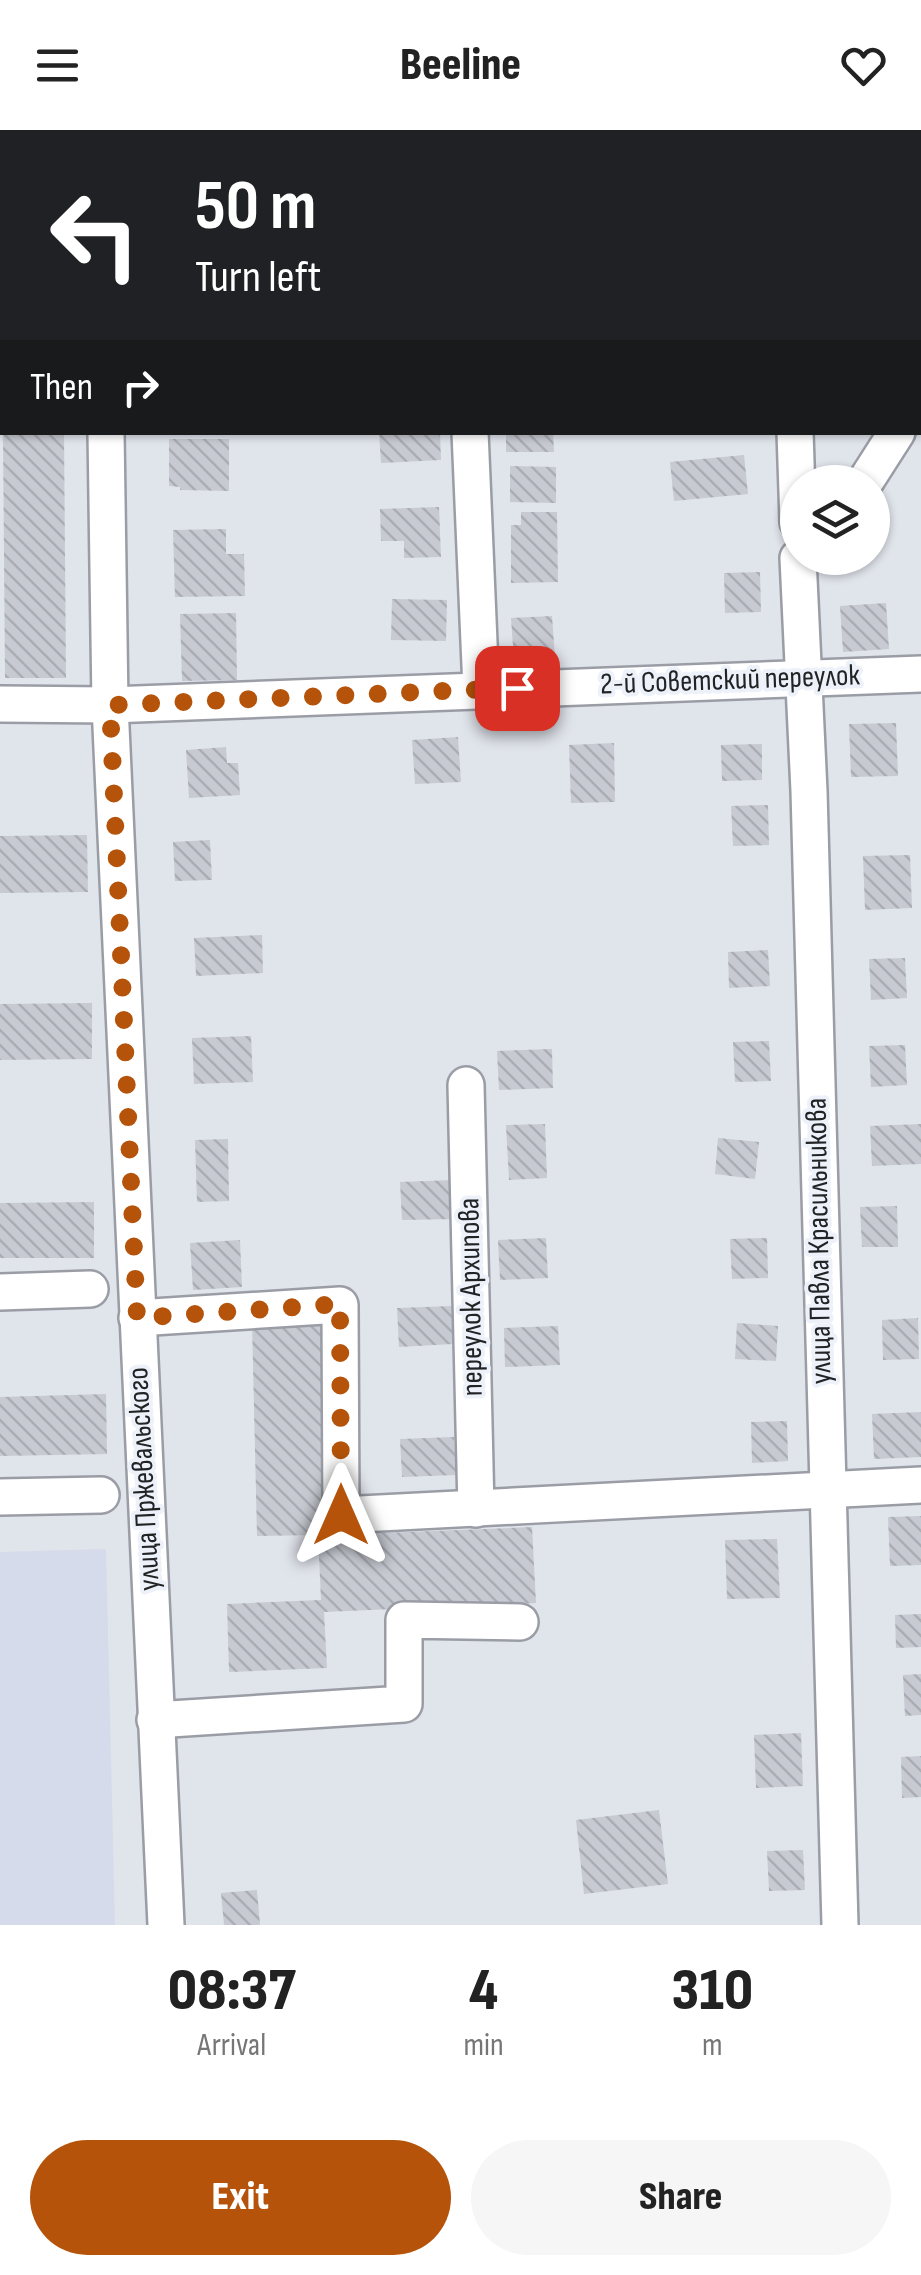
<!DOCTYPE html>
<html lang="en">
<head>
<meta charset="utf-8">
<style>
	body { margin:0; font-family:"Sofia Sans Condensed",sans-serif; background:#f6f6f6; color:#222; height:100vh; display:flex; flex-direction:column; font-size:38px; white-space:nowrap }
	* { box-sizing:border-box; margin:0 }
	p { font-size:32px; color:#767676 }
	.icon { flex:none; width:55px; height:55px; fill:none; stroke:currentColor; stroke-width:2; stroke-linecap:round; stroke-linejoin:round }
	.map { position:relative; height:1795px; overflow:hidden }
	.side { display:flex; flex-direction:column; background:#fff; flex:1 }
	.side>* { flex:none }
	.hud { position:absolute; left:0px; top:0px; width:922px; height:305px; box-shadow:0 2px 8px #0004; background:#202124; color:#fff; overflow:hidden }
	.buttons { position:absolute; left:780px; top:335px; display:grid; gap:20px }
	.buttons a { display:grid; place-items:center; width:110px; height:110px; border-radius:50%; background:#fff; box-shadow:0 2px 8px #0004; font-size:50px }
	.pin { position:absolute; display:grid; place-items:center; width:85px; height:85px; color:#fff; margin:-42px; border-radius:20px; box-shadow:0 5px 15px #0006 }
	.me { position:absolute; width:110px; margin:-55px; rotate:0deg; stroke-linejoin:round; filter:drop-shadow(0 0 8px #0008) }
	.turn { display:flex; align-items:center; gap:35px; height:210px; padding:0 30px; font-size:45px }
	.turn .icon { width:130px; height:130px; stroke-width:2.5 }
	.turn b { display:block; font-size:70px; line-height:85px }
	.then { display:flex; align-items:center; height:95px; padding:0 30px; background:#0003; gap:20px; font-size:38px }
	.eta { display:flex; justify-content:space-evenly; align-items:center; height:170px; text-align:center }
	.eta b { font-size:60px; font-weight:800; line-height:70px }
	.primary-button { display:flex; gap:20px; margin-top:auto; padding:20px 30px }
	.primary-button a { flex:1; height:115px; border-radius:60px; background:#b45309; color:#fff; font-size:40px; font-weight:800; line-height:115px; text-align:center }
	.primary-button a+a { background:#f6f6f6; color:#222 }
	header { display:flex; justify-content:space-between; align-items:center; height:130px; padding:0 30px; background:#fff; font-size:45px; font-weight:800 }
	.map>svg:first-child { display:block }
	.built { fill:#d5dbea }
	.building { fill:url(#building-back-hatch) }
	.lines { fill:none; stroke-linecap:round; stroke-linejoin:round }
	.minor-casing { stroke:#9a9da5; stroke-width:40 }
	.minor { stroke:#fff; stroke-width:35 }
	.route { stroke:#b45309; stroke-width:18; stroke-dasharray:0 32.4 }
	.labels { text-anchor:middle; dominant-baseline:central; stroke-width:8; stroke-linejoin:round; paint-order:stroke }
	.street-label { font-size:30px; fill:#212325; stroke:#edf1f9 }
</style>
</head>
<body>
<header><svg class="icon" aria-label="menu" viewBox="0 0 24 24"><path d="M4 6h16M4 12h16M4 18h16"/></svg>Beeline<svg class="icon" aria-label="heart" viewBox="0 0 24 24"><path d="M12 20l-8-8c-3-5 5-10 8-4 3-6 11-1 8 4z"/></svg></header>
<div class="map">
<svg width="921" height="1795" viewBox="0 0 921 1795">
	<defs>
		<pattern id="building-back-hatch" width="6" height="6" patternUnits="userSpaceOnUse" patternTransform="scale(2.5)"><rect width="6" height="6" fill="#c7cad2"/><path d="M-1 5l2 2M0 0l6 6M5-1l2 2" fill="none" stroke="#abadb4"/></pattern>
	</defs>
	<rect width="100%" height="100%" fill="#e0e4eb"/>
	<path class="built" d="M106,1419L115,1795H0V1422Z"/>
	<g class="building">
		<path d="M3,302H64L66,548H5Z"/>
		<path d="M379,302H440L441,330L381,333Z"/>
		<path d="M506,302H553L554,322H506Z"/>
		<path d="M169,309H229V361L180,360V357L169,356Z"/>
		<path d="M744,325L748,364L674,371L670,332Z"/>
		<path d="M510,336L556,337V373L510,372Z"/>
		<path d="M439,377L441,427L404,428V411H381L380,379Z"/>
		<path d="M521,382H557L558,452L511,453V395H521Z"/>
		<path d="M226,399V424H244L245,466L175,467L173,400Z"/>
		<path d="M760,442L761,482L725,483L724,443Z"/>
		<path d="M392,469L447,470L446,511L391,510Z"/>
		<path d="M886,473L889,519L843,522L840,476Z"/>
		<path d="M236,483L237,550L182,551L180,484Z"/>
		<path d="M552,486L555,528L514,530L511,488Z"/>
		<path d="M896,593L898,646L851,647L849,594Z"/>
		<path d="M458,607L461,652L415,654L412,610Z"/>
		<path d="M614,613L615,672L571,673L569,615Z"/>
		<path d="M762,614V650L722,651L721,615Z"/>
		<path d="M226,617L227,633H238L240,665L189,668L186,620Z"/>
		<path d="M768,675L769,715L733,716L731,676Z"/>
		<path d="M87,705L88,762L0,763V706Z"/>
		<path d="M210,710L212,750L175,751L173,712Z"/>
		<path d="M910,725L912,778L865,780L863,726Z"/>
		<path d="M262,805L263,843L196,846L194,808Z"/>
		<path d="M768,820L770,856L729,858L728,822Z"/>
		<path d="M905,828L907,868L871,870L869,829Z"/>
		<path d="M92,873V929L0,930V874Z"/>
		<path d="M251,906L253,952L194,954L192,908Z"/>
		<path d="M769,911L771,951L735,952L733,912Z"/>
		<path d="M905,915L907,955L871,957L869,916Z"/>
		<path d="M552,919L553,958L499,960L497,921Z"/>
		<path d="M545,994L547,1048L509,1050L506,995Z"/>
		<path d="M921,994V1034L872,1036L870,996Z"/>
		<path d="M718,1008L759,1012L755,1049L715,1044Z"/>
		<path d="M228,1009L229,1071L197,1072L195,1010Z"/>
		<path d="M454,1050L456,1089L402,1090L400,1052Z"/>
		<path d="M94,1072V1128H0V1073Z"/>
		<path d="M897,1076L898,1117H862L860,1077Z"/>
		<path d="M546,1108L548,1148L500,1150L498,1110Z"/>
		<path d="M767,1108L768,1148L732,1149L730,1109Z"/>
		<path d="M240,1110L242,1157L193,1160L190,1113Z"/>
		<path d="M452,1176L453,1214L399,1217L397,1178Z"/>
		<path d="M918,1188L919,1229L883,1230L882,1190Z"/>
		<path d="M325,1190L331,1405L532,1397L536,1473L324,1482L327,1538L229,1542L227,1474L321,1470L318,1405L257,1406L252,1192Z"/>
		<path d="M737,1193L778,1196L776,1231L735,1229Z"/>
		<path d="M558,1196L560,1235L505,1237L504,1198Z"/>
		<path d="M106,1264L107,1324L0,1326V1267Z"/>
		<path d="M921,1282V1327L874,1329L872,1284Z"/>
		<path d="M787,1291L788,1331L752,1333L751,1292Z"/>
		<path d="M454,1307L456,1345L402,1347L400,1309Z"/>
		<path d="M921,1386V1435L890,1436L888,1387Z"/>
		<path d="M777,1409L780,1468L727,1469L725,1410Z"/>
		<path d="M921,1484V1517L896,1518L895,1485Z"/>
		<path d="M921,1544V1585L905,1586L903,1545Z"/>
		<path d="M801,1603L803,1656L756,1658L754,1605Z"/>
		<path d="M921,1626V1667L902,1668L901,1627Z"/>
		<path d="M659,1680L668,1754L584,1764L576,1690Z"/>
		<path d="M803,1720L805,1760L769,1761L767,1721Z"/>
		<path d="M257,1760L260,1795H224L221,1763Z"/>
	</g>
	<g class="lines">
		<g class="minor-casing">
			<g id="minor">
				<path d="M458,0V2"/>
				<path d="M785,0V2"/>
				<path d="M105,2V0"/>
				<path d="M0,118H2"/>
				<path d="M920,193H921"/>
				<path d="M920,272L921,271"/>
				<path d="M106,302L110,575L166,1795"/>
				<path d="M470,302L481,559"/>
				<path d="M795,302L798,392"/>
				<path d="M865,352L897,302"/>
				<path d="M798,428L809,661L840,1795"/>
				<path d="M0,574L110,575L921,544"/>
				<path d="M466,955L476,1379"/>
				<path d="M0,1162L90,1159"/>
				<path d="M137,1188L340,1175L341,1385L921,1355"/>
				<path d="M0,1367L101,1365"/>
				<path d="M155,1590L404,1574V1490L520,1492"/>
			</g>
		</g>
		<use href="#minor" class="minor"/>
	</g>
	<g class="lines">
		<path class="route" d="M341,1385L340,1174L137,1188L110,575L517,558"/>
	</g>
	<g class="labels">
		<g class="street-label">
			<text transform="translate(730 550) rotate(-2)">2-й Советский переулок</text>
			<text transform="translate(819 1111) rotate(-91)">улица Павла Красильникова</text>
			<text transform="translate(471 1167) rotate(-91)">переулок Архипова</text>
			<text transform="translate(144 1349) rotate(-93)">улица Пржевальского</text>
		</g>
	</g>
</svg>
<div class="buttons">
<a><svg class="icon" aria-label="layers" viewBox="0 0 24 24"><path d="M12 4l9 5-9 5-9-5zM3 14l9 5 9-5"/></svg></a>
</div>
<div class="pin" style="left:517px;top:558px;background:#d93025"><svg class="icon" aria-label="arrive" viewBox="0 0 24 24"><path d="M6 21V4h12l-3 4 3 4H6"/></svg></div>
<svg class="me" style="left:341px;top:1385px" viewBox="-20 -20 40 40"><path d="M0-17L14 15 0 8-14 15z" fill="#b45309" stroke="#fff" stroke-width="4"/></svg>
<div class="hud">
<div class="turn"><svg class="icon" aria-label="left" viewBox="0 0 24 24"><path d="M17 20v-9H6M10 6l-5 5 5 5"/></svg><div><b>50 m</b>Turn left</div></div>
<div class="then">Then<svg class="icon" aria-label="right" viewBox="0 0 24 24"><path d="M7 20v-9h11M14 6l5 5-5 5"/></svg></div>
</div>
</div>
<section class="side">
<div class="eta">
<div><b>08:37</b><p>Arrival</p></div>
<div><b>4</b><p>min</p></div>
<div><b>310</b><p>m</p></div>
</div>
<div class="primary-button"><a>Exit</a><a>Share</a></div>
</section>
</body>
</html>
